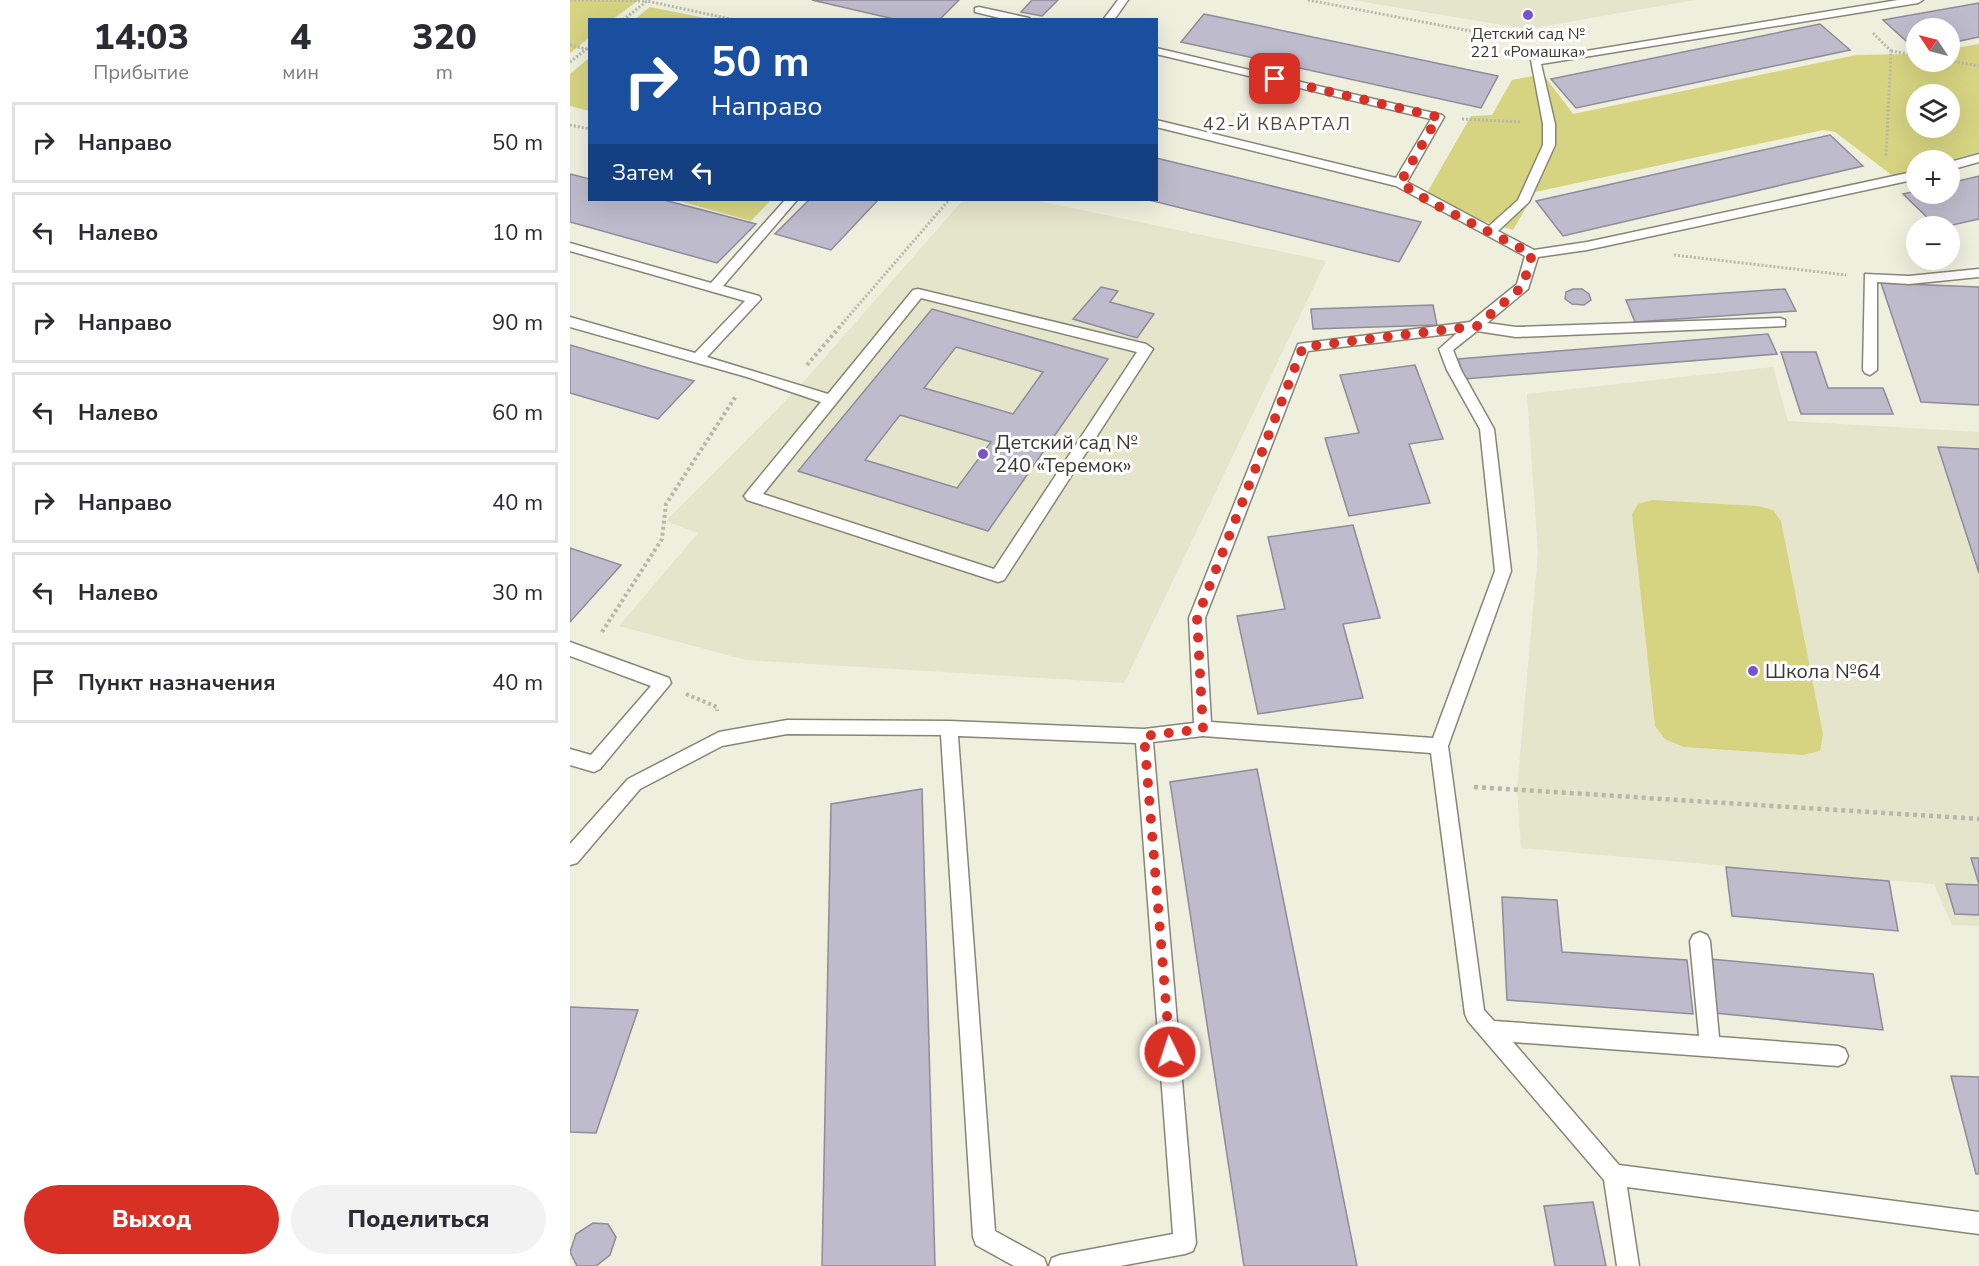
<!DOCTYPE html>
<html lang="ru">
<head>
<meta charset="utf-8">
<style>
	body { margin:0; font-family:"Nunito Sans",sans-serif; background:#f2f2f3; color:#2b2b33; height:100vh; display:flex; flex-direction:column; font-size:22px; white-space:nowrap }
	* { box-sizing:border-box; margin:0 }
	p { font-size:20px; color:#7c7c81 }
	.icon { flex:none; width:33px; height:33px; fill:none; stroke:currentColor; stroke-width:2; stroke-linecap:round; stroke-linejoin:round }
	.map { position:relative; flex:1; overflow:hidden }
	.details { display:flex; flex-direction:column; background:#fff; width:570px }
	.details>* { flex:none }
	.hud { position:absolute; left:18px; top:18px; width:570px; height:183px; border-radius:0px; box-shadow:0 6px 24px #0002; background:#1a4fa0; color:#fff; overflow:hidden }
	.needle { width:39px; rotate:305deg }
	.tools { position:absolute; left:1336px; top:18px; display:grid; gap:12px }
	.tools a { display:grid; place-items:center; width:54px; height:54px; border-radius:50%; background:#fff; box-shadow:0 6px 24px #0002; font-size:30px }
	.pin { position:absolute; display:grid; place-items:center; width:51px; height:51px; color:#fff; margin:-26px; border-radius:12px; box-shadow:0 3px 9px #0006 }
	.me { position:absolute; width:66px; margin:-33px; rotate:356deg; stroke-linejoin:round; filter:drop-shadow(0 0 4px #0008) }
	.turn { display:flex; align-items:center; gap:21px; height:126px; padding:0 24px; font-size:27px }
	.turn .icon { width:78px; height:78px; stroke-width:2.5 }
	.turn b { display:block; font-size:42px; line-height:51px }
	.then { display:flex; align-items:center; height:57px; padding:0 24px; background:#0003; gap:12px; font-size:22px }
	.eta { display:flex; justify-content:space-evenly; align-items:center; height:102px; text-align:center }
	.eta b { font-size:36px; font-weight:800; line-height:42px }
	.action { display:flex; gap:12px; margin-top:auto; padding:12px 24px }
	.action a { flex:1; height:69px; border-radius:36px; background:#d93025; color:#fff; font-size:24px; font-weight:800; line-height:69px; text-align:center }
	.action a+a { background:#f2f2f3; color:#2b2b33 }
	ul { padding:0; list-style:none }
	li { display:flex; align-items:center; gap:18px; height:81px; margin:0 12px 9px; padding:0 12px; border:3px solid #e1e1e2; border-radius:0px }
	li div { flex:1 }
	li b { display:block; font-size:22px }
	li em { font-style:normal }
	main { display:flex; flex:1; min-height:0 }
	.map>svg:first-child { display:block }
	.built { fill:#e5e5cc }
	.green { fill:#d6d481; fill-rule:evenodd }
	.building { fill:#bebbcc; stroke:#8e8b9a; stroke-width:1.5; fill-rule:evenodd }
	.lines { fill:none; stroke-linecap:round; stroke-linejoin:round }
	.service-casing { stroke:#868676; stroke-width:3 }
	.path-far2 { stroke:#b7b8a9; stroke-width:3; stroke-dasharray:2 2; stroke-linecap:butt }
	.path-far1 { stroke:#b7b8a9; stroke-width:4; stroke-dasharray:3 3; stroke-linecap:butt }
	.path { stroke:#b7b8a9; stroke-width:4.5; stroke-dasharray:4 4; stroke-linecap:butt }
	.service { fill:#fff; fill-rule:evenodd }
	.route { stroke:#d93025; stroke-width:10; stroke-dasharray:0 18 }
	.poi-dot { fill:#7953cd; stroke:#fff; stroke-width:2 }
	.labels { text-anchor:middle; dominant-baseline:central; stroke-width:6; stroke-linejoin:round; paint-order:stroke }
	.far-poi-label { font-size:16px; fill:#3a3a33; stroke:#fff }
	.far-quarter-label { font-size:18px; letter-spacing:1.5px; fill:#48483a; stroke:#fff }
	.poi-label { font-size:20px; fill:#3a3a33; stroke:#fff; text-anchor:start }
</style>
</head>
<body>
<main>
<section class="details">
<div class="eta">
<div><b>14:03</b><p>Прибытие</p></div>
<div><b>4</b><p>мин</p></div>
<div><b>320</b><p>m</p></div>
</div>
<ul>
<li><svg class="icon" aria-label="right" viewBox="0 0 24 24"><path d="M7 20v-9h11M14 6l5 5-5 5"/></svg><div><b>Направо</b></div><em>50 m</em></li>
<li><svg class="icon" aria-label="left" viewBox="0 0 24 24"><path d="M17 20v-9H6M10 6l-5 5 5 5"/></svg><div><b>Налево</b></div><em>10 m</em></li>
<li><svg class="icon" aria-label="right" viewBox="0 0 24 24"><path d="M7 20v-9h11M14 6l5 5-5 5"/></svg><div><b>Направо</b></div><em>90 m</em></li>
<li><svg class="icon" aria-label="left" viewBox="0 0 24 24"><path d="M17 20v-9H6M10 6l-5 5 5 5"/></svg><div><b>Налево</b></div><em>60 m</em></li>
<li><svg class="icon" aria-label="right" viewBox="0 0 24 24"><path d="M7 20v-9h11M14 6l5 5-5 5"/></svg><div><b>Направо</b></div><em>40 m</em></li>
<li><svg class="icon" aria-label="left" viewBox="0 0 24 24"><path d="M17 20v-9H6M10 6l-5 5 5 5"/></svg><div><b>Налево</b></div><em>30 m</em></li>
<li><svg class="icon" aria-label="arrive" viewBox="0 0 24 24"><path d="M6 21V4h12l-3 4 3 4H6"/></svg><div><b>Пункт назначения</b></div><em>40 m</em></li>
</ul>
<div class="action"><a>Выход</a><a>Поделиться</a></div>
</section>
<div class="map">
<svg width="1409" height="1266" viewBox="0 0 1409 1266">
	<rect width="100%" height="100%" fill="#eeefdd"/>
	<g class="built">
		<path d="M781,0H1125L958,29Z"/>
		<path d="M393,200H464L756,261L554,683L176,660L49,626L128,533L96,521L228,388Z"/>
		<path d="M1203,367L1218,421L1409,432V926L1382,925L1364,884L951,848L947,789L968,553L957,394Z"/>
	</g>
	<g class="green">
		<path d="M0,0H69L43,19L20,20L19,38L0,53Z"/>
		<path d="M80,7L140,19H65Z"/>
		<path d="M1409,44V152L1380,160H1347V169L1323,176L1265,132L1253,130L965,192L943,230L851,203L901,116L922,115L942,80L973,74L1003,114L1286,55L1347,54V62H1380V49ZM1347,94H1380V128H1347Z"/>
		<path d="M19,58V111L0,106V74Z"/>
		<path d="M106,200H201L181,221Z"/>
		<path d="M1082,500L1188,506L1203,510L1211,521L1253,734L1250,751L1233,755L1114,747L1095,739L1085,726L1062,514L1068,504Z"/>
	</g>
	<g class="building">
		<path d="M242,0H389L369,20H328Z"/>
		<path d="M462,0H488L472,16L451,12Z"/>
		<path d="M1409,3V37L1380,43V28H1347V48L1345,49L1313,20Z"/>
		<path d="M634,14L928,76L911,108L611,42Z"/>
		<path d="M1250,24L1280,50L1006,108L981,79Z"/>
		<path d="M1260,135L1293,166L993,236L966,201Z"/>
		<path d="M586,158L809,212L851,222L829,262L579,200H586Z"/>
		<path d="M0,174L20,179V200H94L186,224L147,263L0,222Z"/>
		<path d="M1409,176V219L1378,226H1366L1333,194L1347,191V194H1380V183Z"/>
		<path d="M239,200H308L261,250L205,234Z"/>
		<path d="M1311,283L1409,287V405L1351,402Z"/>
		<path d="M531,287L548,291L540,302L584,314L567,338L503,319Z"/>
		<path d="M1003,289H1012L1019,294L1021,300L1014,305L1002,304L995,299L996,292Z"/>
		<path d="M1215,289L1226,311L1065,322L1056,300Z"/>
		<path d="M863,305L867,325L743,329L741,309Z"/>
		<path d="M362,309L538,359L418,531L228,471ZM386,347L473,372L443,414L354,388ZM330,415L421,442L387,488L295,460Z"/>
		<path d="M1198,334L1207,354L894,379L888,359Z"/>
		<path d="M0,345L99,374L124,381L88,419L0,393Z"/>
		<path d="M1211,352H1246L1258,388H1313L1323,414H1231Z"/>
		<path d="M845,365L873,439L839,444L860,503L779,516L755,438L789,433L770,375Z"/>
		<path d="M1368,447L1409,449V573Z"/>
		<path d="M783,525L810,618L773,624L793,698L688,714L667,616L715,609L698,537Z"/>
		<path d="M0,548L51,565L0,622Z"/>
		<path d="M687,769L787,1266H674L600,782Z"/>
		<path d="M352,789L365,1266H252L261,804Z"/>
		<path d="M1401,858H1409V884Z"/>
		<path d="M1156,867L1319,881L1328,931L1162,916Z"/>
		<path d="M1376,884L1409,885V915L1385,914Z"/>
		<path d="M932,897L987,900L992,952L1117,960L1123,1014L937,1000Z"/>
		<path d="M1140,959L1303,974L1313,1030L1145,1013Z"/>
		<path d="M0,1007L68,1010L26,1133L0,1132Z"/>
		<path d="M1381,1076L1409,1077V1174H1406Z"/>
		<path d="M1023,1202L1036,1266H985L974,1206Z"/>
		<path d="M23,1223L38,1224L46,1237L40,1255L26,1266H7L0,1252L6,1234Z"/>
	</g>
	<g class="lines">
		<g class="service-casing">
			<g id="service">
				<path d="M548,0H558L544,20H533Z"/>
				<path d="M1328,0H1353L1348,3L971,64L985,124V145L959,202L928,231L964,250L1017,242L1347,171V179L1017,250L968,257L958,289L917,323L946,327L1210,318L1215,320V326L946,337L907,331L883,350L891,370L924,429L941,571L878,746L914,1010L924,1021L1129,1036L1120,941L1123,935L1130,932L1137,935L1140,941L1149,1037L1268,1046L1275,1049L1278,1056L1275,1063L1268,1066L943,1042L1049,1165L1409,1212V1234L1057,1187L1069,1266H1047L1034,1180L898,1021L895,1014L861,753L633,736L583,742L626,1243L623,1251L615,1254L550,1266H479L482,1258L490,1255L603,1234L566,743L388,736L425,1231L474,1258L477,1266H444L406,1245L403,1237L371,735L217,734L152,746L70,789L7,863L0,865V844L58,779L149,732L217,720L379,721L574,729L624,723L619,618L728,344L900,322L947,284L955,256L826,186L586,127V120L826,178L861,119L586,54V48L872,115L874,117L837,182L919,226L948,200L973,145V124L961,60ZM887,333L869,349L877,370L910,429L925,571L863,738L641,722L635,618L738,351Z"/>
				<path d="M409,7L459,18L460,20H438L405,12V8Z"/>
				<path d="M1409,154V162L1380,170V162Z"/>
				<path d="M215,200H227L153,286L189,296L191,299L137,357L258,394L343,290L348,289L576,344L583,349L434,580L428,582L177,500L174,496L177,492L251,402L177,377L0,327V317L125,353L175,301L0,251V243L141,283ZM351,298L567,352L424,569L193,494Z"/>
				<path d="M1409,269V277L1339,284L1307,282V370L1300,375L1295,373L1293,370L1295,274L1339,276Z"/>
				<path d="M0,642L99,678L101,683L30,769L24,772L0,765V749L21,755L81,686L0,656Z"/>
			</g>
		</g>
		<g class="path-far2">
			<path d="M0,0L77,1"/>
			<path d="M738,0L953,41"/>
			<path d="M53,20L77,1L165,20"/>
			<path d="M1303,33L1321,51L1316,156"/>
			<path d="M0,45L20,50"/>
			<path d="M1321,51L1347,55"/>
			<path d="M1380,61L1409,66"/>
			<path d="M0,62L20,46"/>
			<path d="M892,119L951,122"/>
			<path d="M0,125L20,129"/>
			<path d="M1104,255L1276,275"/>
			<path d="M272,324L379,200"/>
		</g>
		<g class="path-far1">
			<path d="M237,365L273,323"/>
			<path d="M32,632L92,539L96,504L166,396"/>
			<path d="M116,694L147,707V711"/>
		</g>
		<path class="path" d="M904,787L1409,819"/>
		<use href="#service" class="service"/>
	</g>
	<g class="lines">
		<path class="route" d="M600,1052L574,736L633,729L627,618L733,347L907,326L953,286L962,254L862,203L830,183L868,117L705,79"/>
	</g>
	<g class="poi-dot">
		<circle cx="958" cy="15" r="6"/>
		<circle cx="413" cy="454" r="6"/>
		<circle cx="1183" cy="671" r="6"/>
	</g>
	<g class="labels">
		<g class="far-poi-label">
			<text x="958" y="34">Детский сад №<tspan x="958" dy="18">221 «Ромашка»</tspan></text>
		</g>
		<g class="far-quarter-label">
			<text x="707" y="124">42-Й КВАРТАЛ</text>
		</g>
		<g class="poi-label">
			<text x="425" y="442">Детский сад №<tspan x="425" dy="23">240 «Теремок»</tspan></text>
			<text x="1195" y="671">Школа №64</text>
		</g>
	</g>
</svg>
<div class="tools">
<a><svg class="needle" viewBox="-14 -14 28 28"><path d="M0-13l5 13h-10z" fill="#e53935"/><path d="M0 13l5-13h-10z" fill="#7c7c81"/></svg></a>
<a><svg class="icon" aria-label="layers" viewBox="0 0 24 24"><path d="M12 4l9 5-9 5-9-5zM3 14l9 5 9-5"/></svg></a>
<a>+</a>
<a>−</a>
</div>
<div class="pin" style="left:705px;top:79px;background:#d93025"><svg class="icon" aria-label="arrive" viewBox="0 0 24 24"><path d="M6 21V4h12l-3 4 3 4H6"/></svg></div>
<svg class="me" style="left:600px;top:1052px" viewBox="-20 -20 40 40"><circle r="17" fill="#d93025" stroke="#fff" stroke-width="3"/><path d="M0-11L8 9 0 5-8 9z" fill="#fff"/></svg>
<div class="hud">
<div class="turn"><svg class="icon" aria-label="right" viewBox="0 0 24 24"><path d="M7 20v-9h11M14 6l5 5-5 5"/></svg><div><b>50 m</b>Направо</div></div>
<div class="then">Затем<svg class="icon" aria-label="left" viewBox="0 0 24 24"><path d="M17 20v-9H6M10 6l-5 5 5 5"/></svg></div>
</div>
</div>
</main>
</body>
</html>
